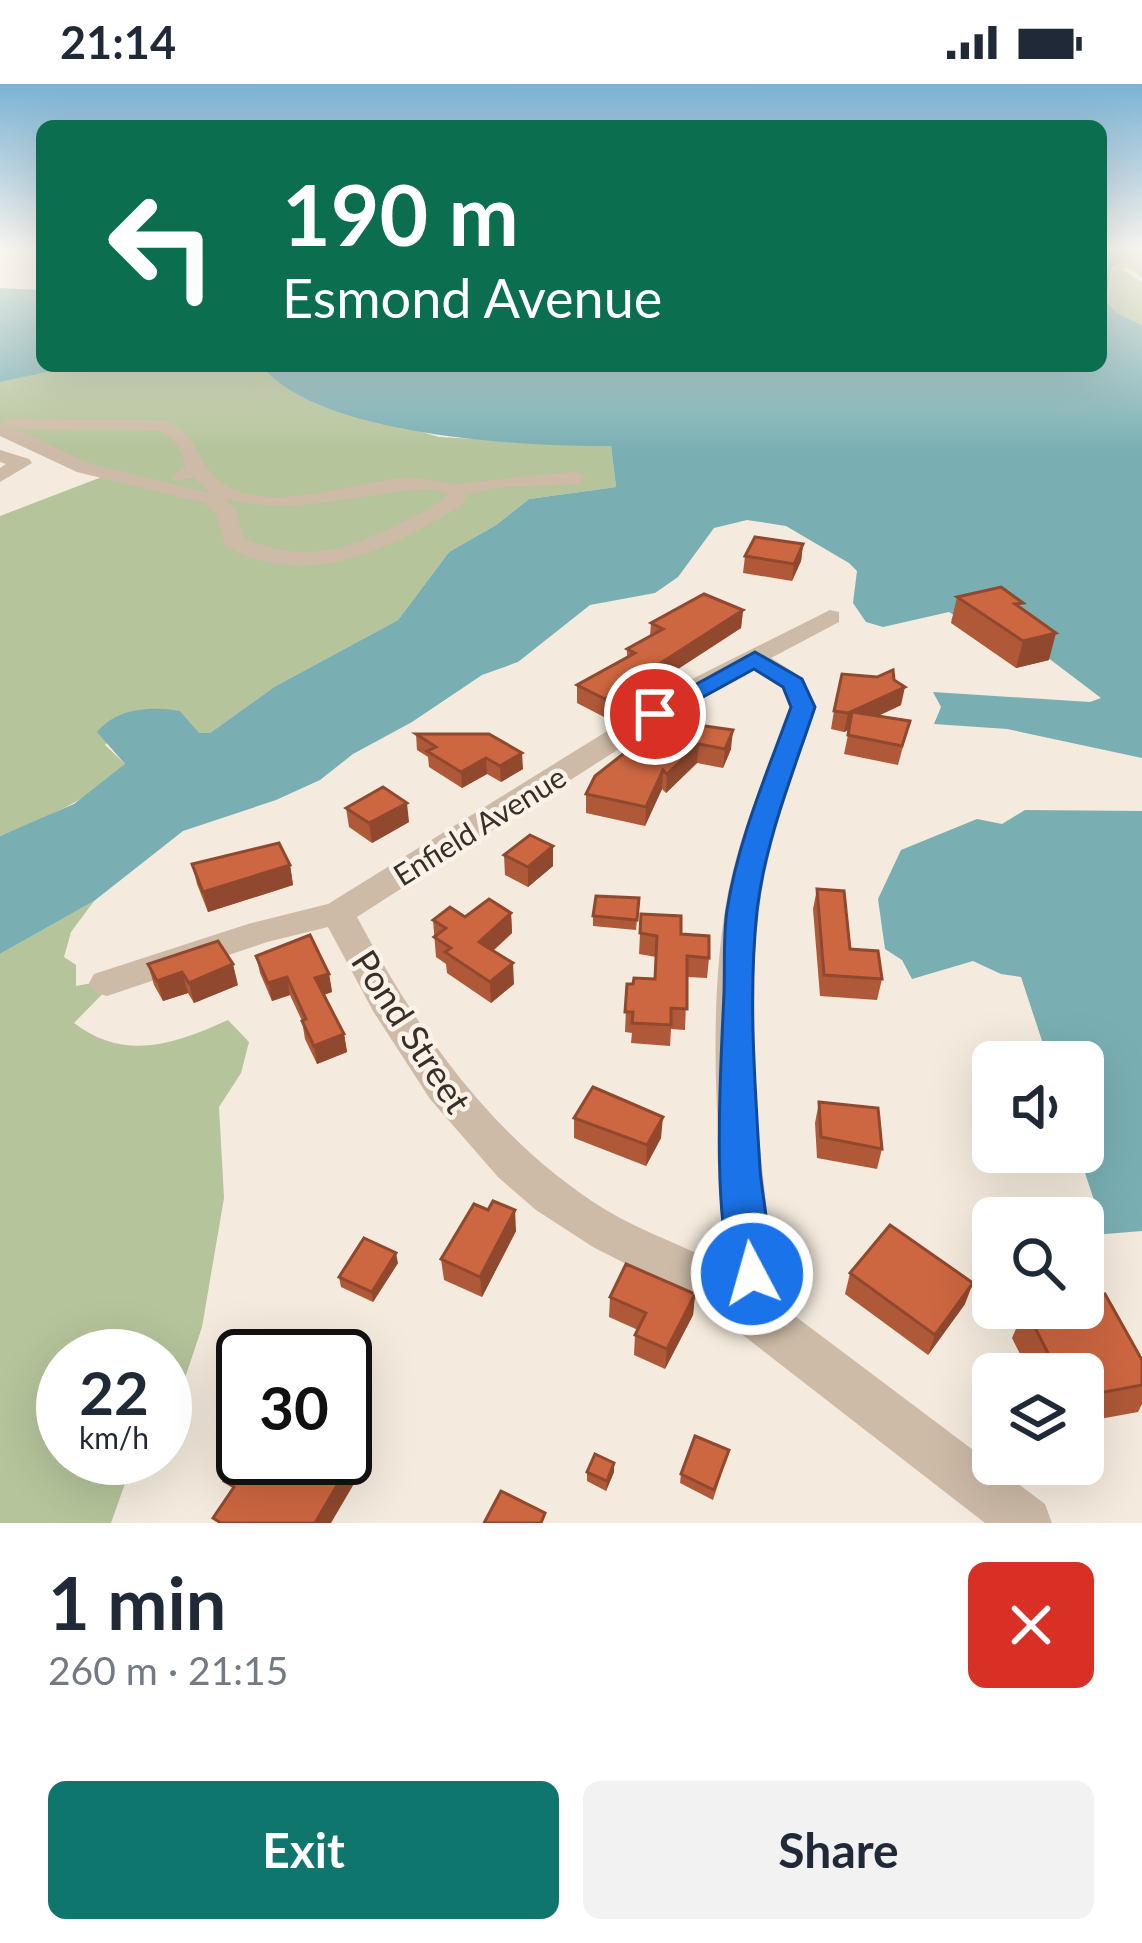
<!DOCTYPE html>
<html lang="en">
<head>
<meta charset="utf-8">
<style>
	body { margin:0; font-family:Lato,sans-serif; background:#f2f2f3; color:#1f2937; height:100vh; display:flex; flex-direction:column; font-size:45px; white-space:nowrap }
	* { box-sizing:border-box; margin:0 }
	p { font-size:39px; color:#747a83 }
	.icon { flex:none; width:66px; height:66px; fill:none; stroke:currentColor; stroke-width:2; stroke-linecap:round; stroke-linejoin:round }
	.map { position:relative; height:1439px; overflow:hidden }
	.panel { display:flex; flex-direction:column; background:#fff; flex:1 }
	.panel>* { flex:none }
	.banner { position:absolute; left:36px; top:36px; width:1071px; height:252px; border-radius:18px; box-shadow:0 12px 48px #0002; background:#0b6e4f; color:#fff; overflow:hidden }
	.fabs { position:absolute; left:972px; top:957px; display:grid; gap:24px }
	.fabs a { display:grid; place-items:center; width:132px; height:132px; border-radius:18px; background:#fff; box-shadow:0 12px 48px #0002; font-size:60px }
	.speed { position:absolute; left:36px; top:1245px; display:flex; gap:24px; font-size:60px; font-weight:700; text-align:center }
	.speed>* { display:grid; place-content:center; width:156px; height:156px; border-radius:50%; background:#fff; box-shadow:0 12px 48px #0002; line-height:1 }
	.speed small { font-size:30px; font-weight:400 }
	.speed .limit { border:6px solid #111; border-radius:18px; background:#fff; color:#111 }
	.pin { position:absolute; display:grid; place-items:center; width:102px; height:102px; color:#fff; margin:-51px; border:6px solid #fff; border-radius:50%; box-shadow:0 3px 12px #0007 }
	.me { position:absolute; width:132px; margin:-66px; rotate:354deg; stroke-linejoin:round; filter:drop-shadow(0 0 9px #0008) }
	.turn { display:flex; align-items:center; gap:42px; height:252px; padding:0 48px; font-size:54px }
	.turn .icon { width:156px; height:156px; stroke-width:2.5 }
	.turn b { display:block; font-size:84px; line-height:102px }
	.round { display:grid; place-items:center; flex:none; width:126px; height:126px; border-radius:18px; background:#f2f2f3 }
	.headline { display:flex; align-items:center; justify-content:space-between; height:204px; padding:0 48px }
	h1 { font-size:72px; font-weight:700; line-height:90px }
	.primary-button { display:flex; gap:24px; margin-top:auto; padding:24px 48px }
	.primary-button a { flex:1; height:138px; border-radius:18px; background:#0f766e; color:#fff; font-size:48px; font-weight:700; line-height:138px; text-align:center }
	.primary-button a+a { background:#f2f2f3; color:#1f2937 }
	.status { display:flex; justify-content:space-between; align-items:center; height:84px; padding:0 60px; background:#fff; direction:ltr }
	.status svg { height:33px; fill:currentColor }
	.map>svg:first-child { display:block }
	.green { fill:#b5c49b }
	.water { fill:#79afb3 }
	.lines { fill:none; stroke-linecap:round; stroke-linejoin:round }
	.minor { fill:#cdbaa7; fill-rule:evenodd }
	.wall { fill:#b05938 }
	.shaded-wall { fill:#90482e }
	.building { fill:#cd6741; stroke:#90482e; stroke-width:3 }
	.route { fill:#1a73e8; stroke:#114b97; stroke-width:3 }
	.labels { text-anchor:middle; dominant-baseline:central; stroke-width:9; stroke-linejoin:round; paint-order:stroke }
	.street-label { font-size:30px; fill:#392e28; stroke:#fbf3e9 }
	.near-street-label { font-size:36px; fill:#392e28; stroke:#fbf3e9 }
</style>
</head>
<body>
<div class="status"><b>21:14</b><svg viewBox="0 0 49 12"><path d="M0 12V9h3v3zM5 12V6h3v6zM10 12V3h3v9zM15 12V0h3v12zM26 1h20v11H26zM47 4h2v5h-2z"/></svg></div>
<div class="map">
<svg width="1142" height="1439" viewBox="0 0 1142 1439">
	<rect width="100%" height="100%" fill="#f4eadd"/>
	<g class="green">
		<path d="M1142,169V194L1130,184L1121,185L1142,198V241L1117,229L1106,217L1114,180Z"/>
		<path d="M66,282H262L301,312L439,353L611,362L616,403L529,415L496,441L449,468L398,536L274,603L210,649L199,650L180,627L138,626L105,661L125,680C91,716 45,734 0,752V432L107,391L0,345V298Z"/>
		<path d="M94,817L71,848L64,873L76,881V902L118,894L74,939C125,978 175,960 228,936L249,958L241,989L219,1023L224,1114L202,1243L185,1294L165,1324V1272H63V1374H134L111,1439H0V870Z"/>
	</g>
	<g class="water">
		<path d="M1101,164H1142V169L1112,183L1106,217L1117,229L1142,241V674L1007,645L934,640L941,623L933,608L1090,618L1101,614L989,529L974,539L951,536L954,531L949,528L883,543L866,538L853,519L857,487L849,479L786,442L747,436L714,444L678,493L655,509L590,521L518,578L482,591L412,638L353,670L320,696L276,716L183,747L94,817L0,870V752L74,720L125,680L97,648C117,624 150,622 180,627L199,649H210L274,603L398,536L449,468L496,441L529,415L616,403L611,362C526,363 317,352 262,282H1101Z"/>
		<path d="M0,204L42,206V282L65,284L0,298Z"/>
		<path d="M1025,726L1142,727V1147L1093,1151L1080,1124L1094,1116L1078,1068H1083V978H1049L1021,893L1001,890L973,877L912,895L902,876L885,865L878,815L901,766L977,735L1002,740Z"/>
	</g>
	<g class="lines">
		<g class="minor">
			<path d="M12,335L167,337C200,350 198,388 228,403C278,428 350,399 402,394C424,392 446,402 466,399C503,395 538,390 576,388L586,394L576,400L495,404L468,411L460,423C381,467 315,506 226,463L215,428L204,419L77,388L0,352V340ZM16,345L158,346C176,354 180,365 186,383L171,393L174,397L194,394L210,409L91,380ZM434,405L448,410C438,421 422,428 408,435C353,464 303,482 244,454L235,425L223,414C292,435 364,407 434,405Z"/>
			<path d="M0,366L29,375L32,379L0,398V384L6,380L0,378Z"/>
			<path d="M830,526L839,528V538L771,574L803,594L816,623C795,689 767,757 759,826C743,956 762,1092 779,1220L1045,1420L1052,1439H985L699,1217L593,1163L536,1126L498,1093L430,1015L373,927L328,843L267,858L107,912L94,908L89,899L94,890L248,840L328,820L688,597ZM752,584L782,604L790,623C766,689 736,756 725,826C707,944 718,1069 730,1187C691,1163 645,1150 606,1126C493,1056 418,948 357,833L706,609Z"/>
		</g>
	</g>
	<g class="wall">
		<path d="M803,460L801,477L792,497L743,489L745,472Z"/>
		<path d="M957,513L1022,525L1049,576L1016,584L951,539Z"/>
		<path d="M743,526L741,544L604,633L577,619V601L627,573V565L650,552L651,539Z"/>
		<path d="M894,596L901,621L878,632L910,637L898,681L844,670L849,646L844,648L831,645L834,627Z"/>
		<path d="M662,636L731,665L723,684L697,679L666,709L662,705L645,742L586,729V710L647,664Z"/>
		<path d="M416,650L523,685L501,698L487,690L462,704L429,683L428,673L417,666Z"/>
		<path d="M346,724L409,738L372,759L349,743Z"/>
		<path d="M504,771L553,782L528,803L505,791Z"/>
		<path d="M192,780L290,781L293,801L208,828L197,800Z"/>
		<path d="M817,805L850,865L882,895L877,916L820,912L813,825Z"/>
		<path d="M639,814L636,846L593,842V832Z"/>
		<path d="M511,829L512,849L493,867L514,900L491,919L447,889L446,880L436,873L433,836Z"/>
		<path d="M641,830L681,850L709,874L707,894L687,893L685,946L671,945L670,962L631,959L632,949L625,948L627,900L655,895L656,873L639,870Z"/>
		<path d="M256,872L329,890L332,908L324,911L344,950L347,968L317,980L305,955L302,937L290,911L272,917L260,889Z"/>
		<path d="M148,880L238,901L194,919L188,909L163,917L154,901Z"/>
		<path d="M819,1018L882,1065L877,1085L817,1074L815,1039Z"/>
		<path d="M574,1034L661,1054L646,1082L574,1054Z"/>
		<path d="M1031,1068H1073L1076,1078L1072,1088L1036,1086Z"/>
		<path d="M516,1147L482,1213L444,1196L441,1175Z"/>
		<path d="M398,1179L373,1218L341,1203L339,1193Z"/>
		<path d="M850,1189L965,1220L928,1271L845,1210Z"/>
		<path d="M695,1210L693,1231L665,1285L634,1271L635,1251L638,1246L609,1233L610,1213Z"/>
		<path d="M1025,1224L1142,1276V1320L1138,1328L1083,1338V1290H1030L1012,1254Z"/>
		<path d="M729,1366L713,1416L680,1399L681,1390Z"/>
		<path d="M587,1388H614L606,1407L587,1397Z"/>
	</g>
	<g class="shaded-wall">
		<path d="M803,460L801,477L792,497L794,480Z"/>
		<path d="M743,526L741,544L604,633L605,615Z"/>
		<path d="M1056,549L1049,576L1016,584L1023,557Z"/>
		<path d="M905,603L901,621L844,648L848,629Z"/>
		<path d="M733,646L731,665L723,684L725,665Z"/>
		<path d="M699,660L697,679L666,709L667,690Z"/>
		<path d="M522,669L523,685L501,698L500,682Z"/>
		<path d="M486,674L487,690L462,704L461,688Z"/>
		<path d="M663,686L662,705L645,742L646,723Z"/>
		<path d="M407,719L409,738L372,759L369,739Z"/>
		<path d="M553,762V782L528,803V783Z"/>
		<path d="M290,781L293,801L208,828L203,808Z"/>
		<path d="M511,829L512,849L480,878L479,858Z"/>
		<path d="M513,879L514,900L491,919L490,898Z"/>
		<path d="M233,880L238,901L194,919L189,899Z"/>
		<path d="M182,888L188,909L163,917L157,897Z"/>
		<path d="M329,890L332,908L319,912L315,894Z"/>
		<path d="M287,893L290,911L272,917L268,899Z"/>
		<path d="M344,950L347,968L317,980L314,962Z"/>
		<path d="M663,1033L661,1054L646,1082L647,1061Z"/>
		<path d="M515,1126L516,1147L482,1213L480,1193Z"/>
		<path d="M396,1169L398,1179L373,1218L372,1208Z"/>
		<path d="M973,1199L965,1220L928,1271L935,1251Z"/>
		<path d="M695,1210L693,1231L665,1285L667,1265Z"/>
		<path d="M353,1374L358,1393L331,1439H315Z"/>
		<path d="M614,1379V1388L606,1407L607,1397Z"/>
	</g>
	<g class="building">
		<path d="M755,453L803,460L794,480L745,472Z"/>
		<path d="M1001,503L1023,519L1015,520L1056,549L1023,557L957,513Z"/>
		<path d="M704,510L743,526L605,615L577,601L635,569L627,565L663,545L651,539Z"/>
		<path d="M893,586L894,596L905,603L848,629L834,627L842,590L877,593Z"/>
		<path d="M852,628L910,637L902,662L848,651Z"/>
		<path d="M662,636L733,646L725,665L699,660L667,690L663,686L646,723L586,710L595,692L632,663L647,664Z"/>
		<path d="M416,650H489L522,669L500,682L486,674L461,688L427,667L436,663Z"/>
		<path d="M383,703L407,719L369,739L346,724Z"/>
		<path d="M530,751L553,762L528,783L504,771Z"/>
		<path d="M279,759L290,781L203,808L192,780Z"/>
		<path d="M817,805L844,807L850,865L878,867L882,895L824,891Z"/>
		<path d="M596,812L639,814L637,836L593,832Z"/>
		<path d="M489,815L511,829L479,858L513,879L490,898L445,868L451,864L434,853L446,844L433,836L450,823L465,833Z"/>
		<path d="M641,830L681,832V850L709,852V874L687,872V925L671,924V941L632,939L633,928H625L627,900H633L634,894L655,895L657,852L640,849Z"/>
		<path d="M310,851L329,890L315,894L344,950L314,962L302,937L306,935L287,893L268,899L256,872Z"/>
		<path d="M218,857L233,880L189,899L182,888L157,897L148,880Z"/>
		<path d="M593,1003L663,1033L647,1061L574,1034Z"/>
		<path d="M819,1018L878,1024L882,1065L821,1053Z"/>
		<path d="M1038,1068H1073L1076,1078L1040,1076Z"/>
		<path d="M493,1117L515,1126L480,1193L441,1175L474,1120L488,1126Z"/>
		<path d="M890,1141L973,1199L935,1251L850,1189Z"/>
		<path d="M364,1154L396,1169L372,1208L339,1193Z"/>
		<path d="M626,1180L695,1210L667,1265L635,1251L646,1229L610,1213Z"/>
		<path d="M1105,1210L1142,1276V1301L1083,1312V1290H1035L1036,1283L1053,1279L1025,1224H1083V1214Z"/>
		<path d="M695,1352L729,1366L714,1406L681,1390Z"/>
		<path d="M243,1368V1374H345V1370L353,1374L315,1439H221L213,1434L234,1403L224,1397Z"/>
		<path d="M595,1370L614,1379L607,1397L587,1388Z"/>
		<path d="M501,1407L545,1429L541,1439H484Z"/>
	</g>
	<linearGradient id="sky" x2="0" y2="1"><stop stop-color="#7bb2d3"/><stop offset="0.45" stop-color="#faf6f0"/><stop offset="1" stop-color="#faf6f0" stop-opacity="0"/></linearGradient>
	<rect width="1142" height="366" fill="url(#sky)"/>
	<path class="route" d="M755,568L802,595L815,623C793,689 765,757 757,827C748,911 755,1001 760,1085C762,1115 777,1179 766,1203L752,1209L737,1203C710,1143 721,979 724,909C725,882 723,853 727,826C738,756 767,689 791,623L783,603L754,585L663,635H646L642,630Z"/>
	<g class="labels">
		<g class="street-label">
			<text transform="translate(479 741) rotate(-32)">Enfield Avenue</text>
		</g>
		<g class="near-street-label">
			<text transform="translate(412 947) rotate(57)">Pond Street</text>
		</g>
	</g>
</svg>
<div class="fabs">
<a><svg class="icon" aria-label="sound" viewBox="0 0 24 24"><path d="M4 9h4l5-4v14l-5-4H4zM17 9q2 3 0 6"/></svg></a>
<a><svg class="icon" aria-label="search" viewBox="0 0 24 24"><circle cx="10" cy="10" r="6"/><path d="M15 15l6 6"/></svg></a>
<a><svg class="icon" aria-label="layers" viewBox="0 0 24 24"><path d="M12 4l9 5-9 5-9-5zM3 14l9 5 9-5"/></svg></a>
</div>
<div class="speed"><div>22<small>km/h</small></div><div class="limit">30</div></div>
<div class="pin" style="left:655px;top:630px;background:#d93025"><svg class="icon" aria-label="arrive" viewBox="0 0 24 24"><path d="M6 21V4h12l-3 4 3 4H6"/></svg></div>
<svg class="me" style="left:752px;top:1190px" viewBox="-20 -20 40 40"><circle r="17" fill="#1a73e8" stroke="#fff" stroke-width="3"/><path d="M0-11L8 9 0 5-8 9z" fill="#fff"/></svg>
<div class="banner">
<div class="turn"><svg class="icon" aria-label="left" viewBox="0 0 24 24"><path d="M17 20v-9H6M10 6l-5 5 5 5"/></svg><div><b>190 m</b>Esmond Avenue</div></div>
</div>
</div>
<section class="panel">
<div class="headline"><div><h1>1 min</h1><p>260 m · 21:15</p></div><a class="round" style="background:#d93025;color:#fff"><svg class="icon" aria-label="close" viewBox="0 0 24 24"><path d="M6 6l12 12M18 6L6 18"/></svg></a></div>
<div class="primary-button"><a>Exit</a><a>Share</a></div>
</section>
</body>
</html>
